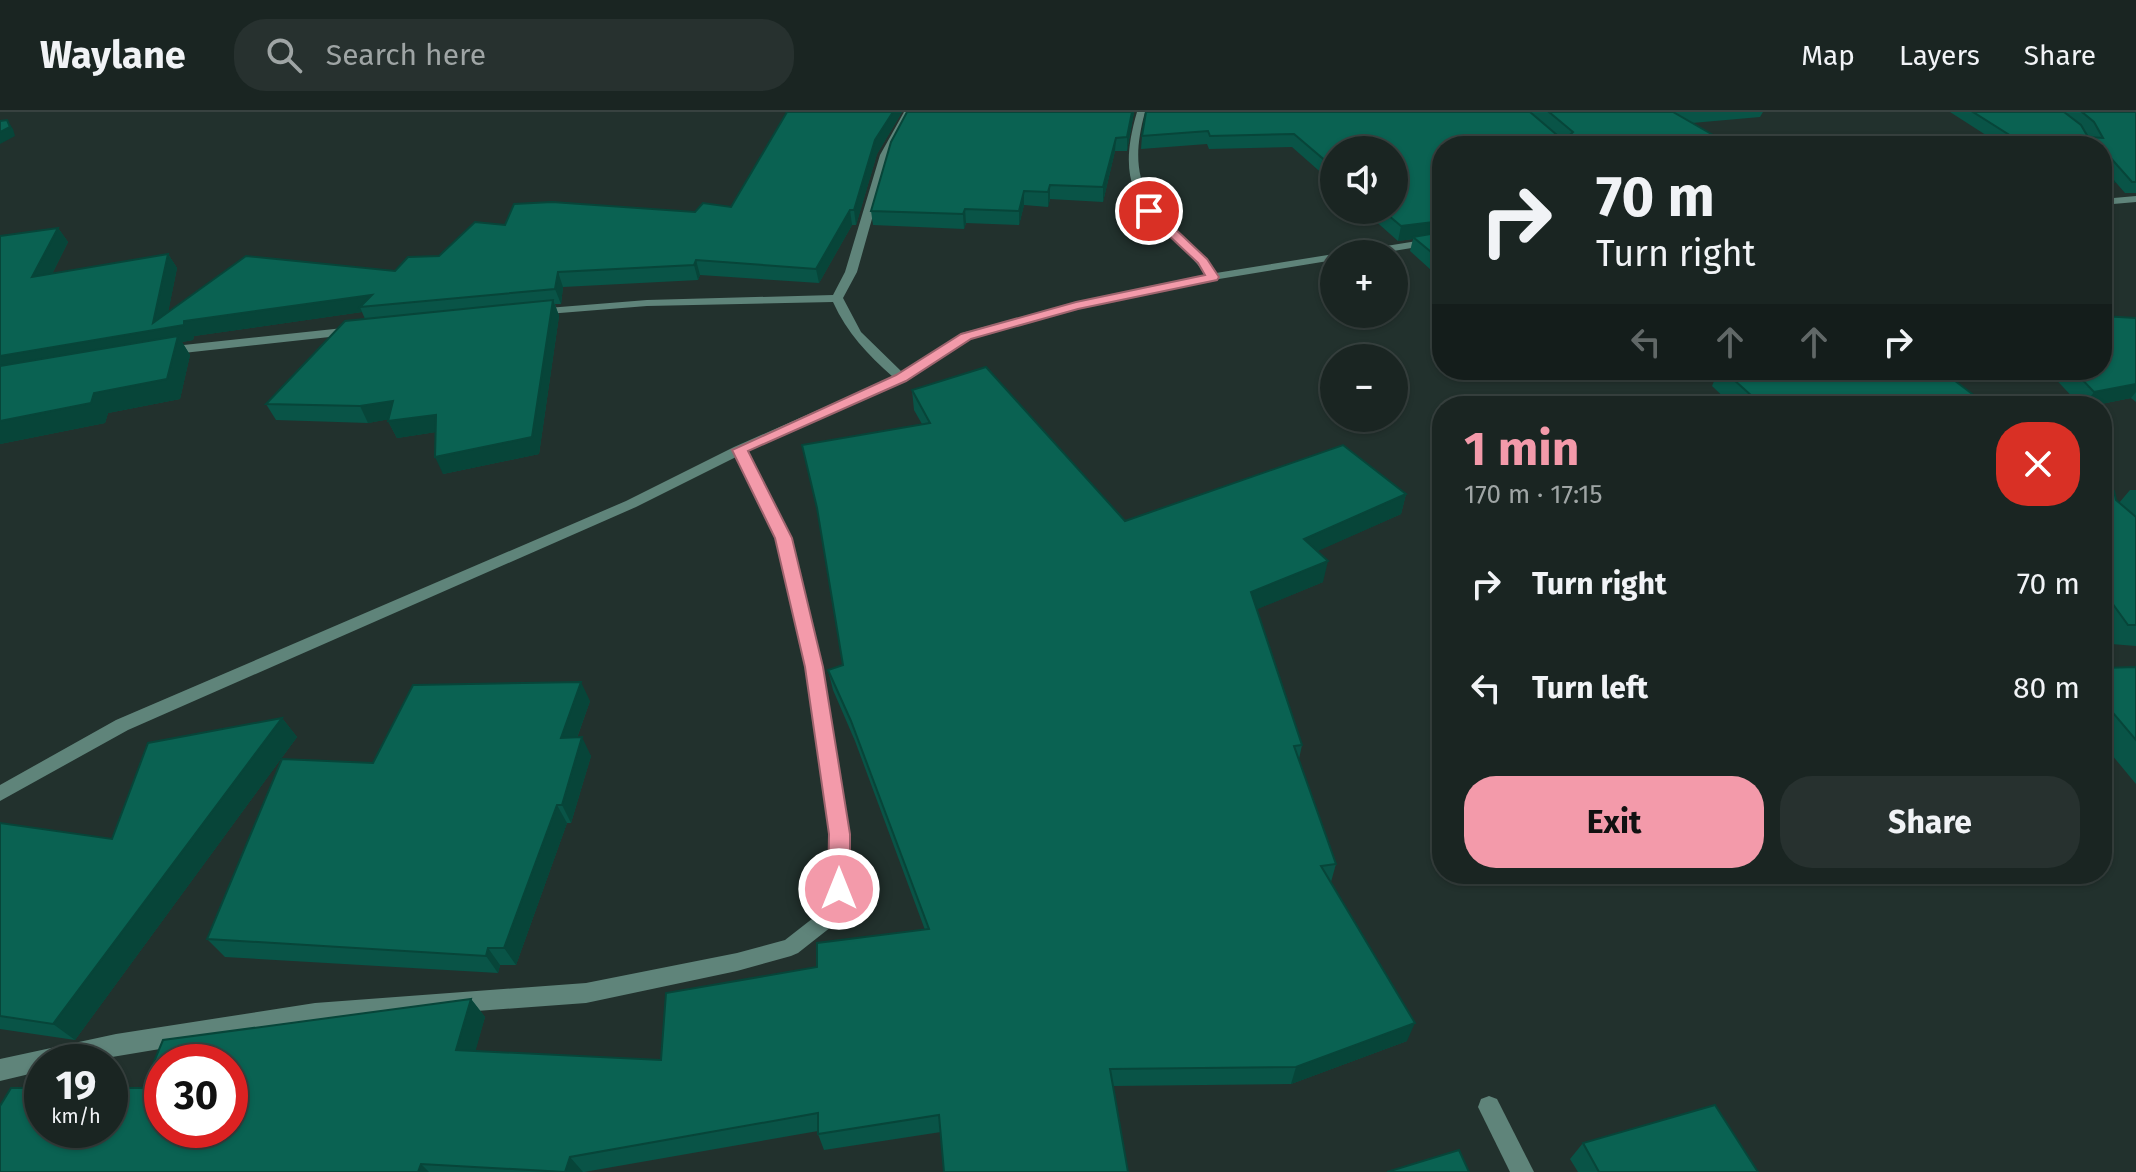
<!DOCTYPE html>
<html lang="en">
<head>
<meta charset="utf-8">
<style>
	body { margin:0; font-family:"Fira Sans",sans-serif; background:#27312f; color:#f1f3f6; height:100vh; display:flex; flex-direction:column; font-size:30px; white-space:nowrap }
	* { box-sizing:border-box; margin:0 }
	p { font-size:26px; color:#9fa5a5 }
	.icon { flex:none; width:44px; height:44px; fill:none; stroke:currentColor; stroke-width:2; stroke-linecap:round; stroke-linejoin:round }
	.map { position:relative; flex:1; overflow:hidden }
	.sheet { position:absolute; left:1432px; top:284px; width:680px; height:488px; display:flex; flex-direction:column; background:#1a2522; border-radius:32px; box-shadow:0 2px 6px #0004,0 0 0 2px #384240 }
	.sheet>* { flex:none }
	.banner { position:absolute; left:1432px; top:24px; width:680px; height:244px; border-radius:32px; box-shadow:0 2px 6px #0004,0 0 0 2px #384240; background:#1a2522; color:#f1f3f6; overflow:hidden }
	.fabs { position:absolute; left:1320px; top:24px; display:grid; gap:16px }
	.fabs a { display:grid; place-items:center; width:88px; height:88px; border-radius:50%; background:#1a2522; box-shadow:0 2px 6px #0004,0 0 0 2px #384240; font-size:40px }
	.speed { position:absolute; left:24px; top:932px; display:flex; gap:16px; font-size:40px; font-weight:700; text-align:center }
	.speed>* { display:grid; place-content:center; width:104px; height:104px; border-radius:50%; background:#1a2522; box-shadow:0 2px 6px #0004,0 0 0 2px #384240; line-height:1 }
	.speed small { font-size:20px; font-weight:400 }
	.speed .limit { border:12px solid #d22; background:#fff; color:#111 }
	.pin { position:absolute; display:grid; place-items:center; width:68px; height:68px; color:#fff; margin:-34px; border:4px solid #fff; border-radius:50%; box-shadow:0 2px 8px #0007 }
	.me { position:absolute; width:88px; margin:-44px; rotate:0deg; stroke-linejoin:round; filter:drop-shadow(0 0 6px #0008) }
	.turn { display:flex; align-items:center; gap:28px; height:168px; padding:0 32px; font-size:36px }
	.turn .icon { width:104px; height:104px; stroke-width:2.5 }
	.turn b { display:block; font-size:56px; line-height:68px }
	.lanes { display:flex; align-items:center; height:76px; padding:0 32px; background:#0003; justify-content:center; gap:40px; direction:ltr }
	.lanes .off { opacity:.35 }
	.round { display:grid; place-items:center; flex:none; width:84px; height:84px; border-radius:32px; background:#27312f }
	.summary { display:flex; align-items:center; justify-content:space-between; height:136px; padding:0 32px }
	h1 { font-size:48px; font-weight:700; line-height:60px; color:#f39aaa }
	.cta { display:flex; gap:16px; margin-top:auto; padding:16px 32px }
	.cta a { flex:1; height:92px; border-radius:32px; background:#f39aaa; color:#111; font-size:32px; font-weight:700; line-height:92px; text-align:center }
	.cta a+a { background:#27312f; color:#f1f3f6 }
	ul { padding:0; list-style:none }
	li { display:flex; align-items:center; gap:24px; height:104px; padding:0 32px }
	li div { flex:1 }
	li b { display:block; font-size:30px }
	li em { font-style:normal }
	header { display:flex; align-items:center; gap:48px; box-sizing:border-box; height:112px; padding:0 40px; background:#1a2522; border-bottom:2px solid #384240 }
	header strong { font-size:38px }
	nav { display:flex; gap:44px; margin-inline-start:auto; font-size:28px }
	.search { width:560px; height:72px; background:#27312f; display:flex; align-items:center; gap:20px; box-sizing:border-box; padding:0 28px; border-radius:32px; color:#9fa5a5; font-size:30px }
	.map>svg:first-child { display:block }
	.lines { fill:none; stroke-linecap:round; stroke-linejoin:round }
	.minor { fill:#5f847a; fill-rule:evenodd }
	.wall { fill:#095447 }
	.shaded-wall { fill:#074539 }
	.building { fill:#0a6252; stroke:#074539; stroke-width:2; fill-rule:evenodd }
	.route { fill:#f39aaa; stroke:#9e646e; stroke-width:2 }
</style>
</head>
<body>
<header>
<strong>Waylane</strong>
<div class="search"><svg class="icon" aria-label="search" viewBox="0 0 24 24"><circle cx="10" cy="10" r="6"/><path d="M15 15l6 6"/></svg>Search here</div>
<nav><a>Map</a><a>Layers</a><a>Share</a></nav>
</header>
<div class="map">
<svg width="2136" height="1060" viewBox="0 0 2136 1060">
	<rect width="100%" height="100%" fill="#22312d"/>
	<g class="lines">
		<g class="minor">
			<path d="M904,0H912L890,43L857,160L843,186L861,220L902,260L962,221L1076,191L1206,163C1158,100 1109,95 1137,0H1145C1130,55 1139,85 1181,125C1193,136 1206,147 1216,161L1334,142H1335L1334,148L1213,168L1078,197L970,227L905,269L747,340L791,426L822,555L848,722L849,777L831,815L798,841L791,844L737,859L586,891L315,911L82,950H42V959L0,969V947L116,922L315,891L586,871L737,841L785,828L817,803L829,777L830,722L806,555L777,426L736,345L636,395L128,618L0,689V673L116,608L626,389L734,335L893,265C867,242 847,221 833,190L647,194L535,203L529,200L535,197L647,188L833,183L845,160L880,43Z"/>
			<path d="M2136,84V90L2102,93V87Z"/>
			<path d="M1442,125V131L1375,142H1350L1355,139Z"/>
			<path d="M353,215L359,219L357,222L165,243L159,239L165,235Z"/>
			<path d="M1925,258H1939L1987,294H1973Z"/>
			<path d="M1489,984L1497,987L1534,1060H1510L1478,995L1481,987Z"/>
		</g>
	</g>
	<g class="wall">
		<path d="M787,0H902L877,42L856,113H852L819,171L700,163L698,168L563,175L561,192H555L559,204L539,342L443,362L436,320L397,326L388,309L389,307L368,311L276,308L266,292L365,207L362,200L194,224L193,228L182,230L190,243L180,287L108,301L105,311L0,332L58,116L68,130L52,162L168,142L177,156L168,200L395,159L439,144L505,113L695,100L731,95Z"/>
		<path d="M907,0H1134L1127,39H1115L1103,90L1050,87L1048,95L1024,93L1019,113L966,111L964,117L873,113L871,99Z"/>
		<path d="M1146,0H1763L1760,5L1692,11L1713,23L1442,34V168L1410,139L1413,127L1398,129L1363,98H1394L1334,38V72L1292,35L1209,37L1207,32L1141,37L1142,24Z"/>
		<path d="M1950,0H2136V81H2125L2112,66L2114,70L2107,81H2102V34H2003Z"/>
		<path d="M2136,206V290L2131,286L2091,294H2081L2047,258H2102Z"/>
		<path d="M1719,258H1927L1934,264L1988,294H1733L1712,274Z"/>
		<path d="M912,278L1125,409L1406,382L1401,402L1317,439L1323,470L1257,497L1302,633L1299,647L1336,752L1331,770L1407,929L1291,972L1113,974L941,1020L824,1038L818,1022V1019L584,1060H0L143,976L471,887L485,905L475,939L661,948L817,855L925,818L855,629L833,578L828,558L843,553L819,407L802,333L922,312L914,298Z"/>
		<path d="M2130,378H2136V534L2111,532L2102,519V380L2119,391Z"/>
		<path d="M2136,555V672L2102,631V556Z"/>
		<path d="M590,589L577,626L591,644L571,711H567L516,853H500L498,861L225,845L207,827L373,651Z"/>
		<path d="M282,606L297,625L75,928L0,917V711L112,727Z"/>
		<path d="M1583,1031L1758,1060H1578L1570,1047Z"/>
	</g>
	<g class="shaded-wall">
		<path d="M893,0H902L877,42L856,113L854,98L875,28Z"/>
		<path d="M1132,0H1134L1127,39V25Z"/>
		<path d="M7,8L13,17L15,24L0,32V20Z"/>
		<path d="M1713,23L1709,34L1703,25Z"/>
		<path d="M1116,26L1115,39L1103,90V75Z"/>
		<path d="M1050,73V87L1048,95V80Z"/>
		<path d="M1024,79V93L1019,113V99Z"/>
		<path d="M965,97L966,111L964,117L963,102Z"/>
		<path d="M850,98L852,113L819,171L816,157Z"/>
		<path d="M1442,109V123L1413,125V127L1398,129L1401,114Z"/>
		<path d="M58,116L68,130L43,180L32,165Z"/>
		<path d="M168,142L177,156L165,216L184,209L372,183L360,195L362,200L194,224L193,228L182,230L190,243L180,287L108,301L105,311L0,332V244Z"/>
		<path d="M696,148L700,163L698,168L694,153Z"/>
		<path d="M558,160L563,175L561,192L555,177Z"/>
		<path d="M553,188L559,204L539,342L443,362L435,345Z"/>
		<path d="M2136,272V280L2131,286L2091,294H2084L2094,280Z"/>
		<path d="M393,289L402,305L368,311L360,294Z"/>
		<path d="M1900,290L1898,294H1873Z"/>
		<path d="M436,303L443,319L397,326L388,309Z"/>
		<path d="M1406,382L1401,402L1300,447L1304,427Z"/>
		<path d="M1328,449L1323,470L1248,501L1251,480Z"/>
		<path d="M581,570L590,589L570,645L561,626Z"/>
		<path d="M282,606L297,625L75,928L53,912Z"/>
		<path d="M582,625L591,644L571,711L562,693Z"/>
		<path d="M557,693L567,711L516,853L504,836Z"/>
		<path d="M488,836L500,853L498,861L486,844Z"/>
		<path d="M471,887L485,905L471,955L456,938Z"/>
		<path d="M1415,911L1407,929L1291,972L1296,955Z"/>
		<path d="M570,1045L583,1060H565Z"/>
		<path d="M421,1052L429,1060H418Z"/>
	</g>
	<g class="building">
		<path d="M787,0H893L875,28L854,98H850L816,157L696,148L694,153L558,160L555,177L360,195L372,183L184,209V213L0,244V124L58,116L32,165L168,142L153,211L246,144L395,159L408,145L439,144L475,110L505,113L514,92L552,90L695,100L703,91L731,95Z"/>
		<path d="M907,0H1132L1127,25L1116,26L1103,75L1050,73L1048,80L1024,79L1019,99L965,97L963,102L871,99L891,30Z"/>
		<path d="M1146,0H1530L1557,23H1570L1573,20L1549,0H1673L1713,23L1703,25L1716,34H1442V109L1401,114L1382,98H1394V38H1334V56L1294,22L1210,24L1208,19L1142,24Z"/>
		<path d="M1973,0H2064L2081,13L2088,25L2103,26L2094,10L2082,0H2136V70H2132L2110,45L2106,48V58L2114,70H2102V34H2027Z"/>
		<path d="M7,8L10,15L0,20V9Z"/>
		<path d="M1442,120V149L1413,125Z"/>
		<path d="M553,188L532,325L435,345L436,303L388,309L393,289L360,294L266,292L345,209Z"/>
		<path d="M2102,204L2136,206V272L2094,280L2073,258H2102Z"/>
		<path d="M178,224L167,267L94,281L91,291L0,309V254Z"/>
		<path d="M986,255L1125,409L1343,333L1406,382L1304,427L1328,449L1251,480L1302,633L1294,634L1336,752L1321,754L1415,911L1296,955L1110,957L1128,1060H944L939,1003L818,1022V1001L570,1045L565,1060L421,1052L418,1060H0V994L11,976H42V1018H110V976H143L163,928L471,887L456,938L661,948L666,881L817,855V831L929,817L851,609L828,558L843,553L817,396L802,333L930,311L912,278ZM162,950H230V1018H162Z"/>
		<path d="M1723,258H1927L1934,264L1946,262L1988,294H1905L1900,290L1873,294H1763Z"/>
		<path d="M2114,379L2116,388L2136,405V513H2128L2102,477V380Z"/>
		<path d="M2136,555V628L2102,588V556Z"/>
		<path d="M581,570L561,626L582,625L562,693H557L504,836H488L486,844L207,827L282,647L373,651L413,573Z"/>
		<path d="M282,606L53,912L0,904V711L112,727L148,631Z"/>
		<path d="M1715,993L1758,1060H1599L1583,1031Z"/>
		<path d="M1459,1038L1469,1060H1387Z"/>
	</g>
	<path class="route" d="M1145,96H1153L1207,147L1219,165L1217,168L1078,197L971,227L906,269L748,339L792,426L823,555L850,722V777L847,784L839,787L831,784L828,777L829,722L805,555L775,426L732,338L896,263L961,222L1076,190L1205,163L1198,151L1145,101Z"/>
</svg>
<div class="fabs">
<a><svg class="icon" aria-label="sound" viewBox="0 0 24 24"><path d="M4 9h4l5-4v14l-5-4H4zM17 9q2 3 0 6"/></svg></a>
<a>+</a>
<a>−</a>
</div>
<div class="speed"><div>19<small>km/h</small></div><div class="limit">30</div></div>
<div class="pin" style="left:1149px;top:99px;background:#d93025"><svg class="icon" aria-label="arrive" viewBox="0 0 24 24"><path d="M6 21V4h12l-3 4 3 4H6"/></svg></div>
<svg class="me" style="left:839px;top:777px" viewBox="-20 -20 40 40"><circle r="17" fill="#f39aaa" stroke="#fff" stroke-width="3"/><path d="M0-11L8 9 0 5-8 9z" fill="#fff"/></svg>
<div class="banner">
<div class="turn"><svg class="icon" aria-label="right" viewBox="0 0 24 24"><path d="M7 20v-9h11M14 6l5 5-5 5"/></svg><div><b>70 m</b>Turn right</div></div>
<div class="lanes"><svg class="icon off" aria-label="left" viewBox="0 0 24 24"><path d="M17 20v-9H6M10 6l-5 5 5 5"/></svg><svg class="icon off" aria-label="ahead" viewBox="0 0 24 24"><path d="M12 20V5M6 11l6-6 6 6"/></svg><svg class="icon off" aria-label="ahead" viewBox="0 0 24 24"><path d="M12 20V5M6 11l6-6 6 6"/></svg><svg class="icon" aria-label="right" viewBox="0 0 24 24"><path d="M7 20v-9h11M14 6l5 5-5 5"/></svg></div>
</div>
<section class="sheet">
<div class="summary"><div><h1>1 min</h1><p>170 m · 17:15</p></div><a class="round" style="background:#d93025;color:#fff"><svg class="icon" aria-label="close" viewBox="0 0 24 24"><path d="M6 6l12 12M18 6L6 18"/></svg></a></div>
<ul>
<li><svg class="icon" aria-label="right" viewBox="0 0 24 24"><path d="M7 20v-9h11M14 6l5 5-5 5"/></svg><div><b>Turn right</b></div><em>70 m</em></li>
<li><svg class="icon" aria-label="left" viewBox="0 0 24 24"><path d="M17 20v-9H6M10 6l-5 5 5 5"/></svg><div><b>Turn left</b></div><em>80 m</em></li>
</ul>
<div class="cta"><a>Exit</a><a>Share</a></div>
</section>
</div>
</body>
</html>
